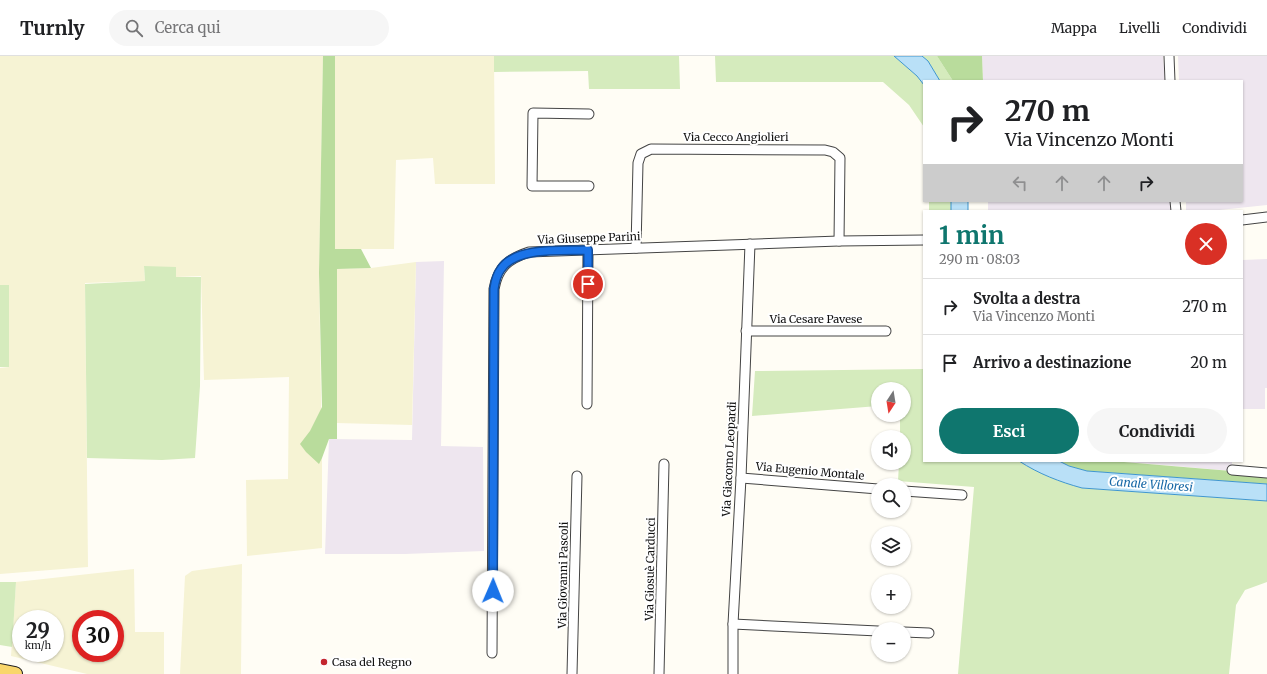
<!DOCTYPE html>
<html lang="it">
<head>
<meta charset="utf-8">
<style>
	body { margin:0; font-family:Merriweather,serif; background:#f6f6f6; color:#202124; height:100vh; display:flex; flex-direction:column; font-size:15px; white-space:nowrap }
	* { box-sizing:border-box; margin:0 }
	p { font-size:13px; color:#757577 }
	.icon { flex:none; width:22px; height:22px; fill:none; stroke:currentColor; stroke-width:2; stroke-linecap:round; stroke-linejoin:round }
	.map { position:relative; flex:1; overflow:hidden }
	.drawer { position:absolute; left:923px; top:154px; width:320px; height:252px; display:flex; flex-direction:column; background:#fff; border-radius:0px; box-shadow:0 1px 3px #0004 }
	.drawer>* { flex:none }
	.banner { position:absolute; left:923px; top:24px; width:320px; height:122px; border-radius:0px; box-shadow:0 1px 3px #0004; background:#fff; color:#202124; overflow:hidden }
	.needle { width:26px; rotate:192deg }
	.tools { position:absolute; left:871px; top:326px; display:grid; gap:8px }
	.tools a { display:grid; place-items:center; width:40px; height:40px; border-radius:50%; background:#fff; box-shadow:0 1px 3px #0004; font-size:20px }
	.speed { position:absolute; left:12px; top:554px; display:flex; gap:8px; font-size:20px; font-weight:700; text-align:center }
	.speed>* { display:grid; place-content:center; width:52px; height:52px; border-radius:50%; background:#fff; box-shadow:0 1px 3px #0004; line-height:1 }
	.speed small { font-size:10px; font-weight:400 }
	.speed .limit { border:6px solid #d22; background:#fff; color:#111 }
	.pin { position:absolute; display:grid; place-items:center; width:34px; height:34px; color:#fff; margin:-17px; border:2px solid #fff; border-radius:50%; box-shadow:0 1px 4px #0007 }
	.me { position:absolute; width:44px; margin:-22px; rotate:1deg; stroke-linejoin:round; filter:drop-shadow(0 0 3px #0008) }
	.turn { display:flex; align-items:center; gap:14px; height:84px; padding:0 16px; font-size:18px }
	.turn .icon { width:52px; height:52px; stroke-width:2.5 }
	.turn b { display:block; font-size:28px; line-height:34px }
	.lanes { display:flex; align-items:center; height:38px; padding:0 16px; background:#0003; justify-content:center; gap:20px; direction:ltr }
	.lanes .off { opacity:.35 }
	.round { display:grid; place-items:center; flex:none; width:42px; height:42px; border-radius:21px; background:#f6f6f6 }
	.summary { display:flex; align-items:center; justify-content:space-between; height:68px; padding:0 16px }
	h1 { font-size:24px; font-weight:700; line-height:30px; color:#0f766e }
	.action { display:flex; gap:8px; margin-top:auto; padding:8px 16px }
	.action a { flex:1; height:46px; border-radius:24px; background:#0f766e; color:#fff; font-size:16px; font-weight:700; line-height:46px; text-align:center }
	.action a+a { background:#f6f6f6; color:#202124 }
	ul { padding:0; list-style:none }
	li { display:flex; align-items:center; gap:12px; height:56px; padding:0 16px; border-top:1px solid #e0e0e0 }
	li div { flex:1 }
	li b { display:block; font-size:15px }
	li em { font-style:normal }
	header { display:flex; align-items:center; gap:24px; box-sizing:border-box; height:56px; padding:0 20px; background:#fff; border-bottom:1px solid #e0e0e0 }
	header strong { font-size:19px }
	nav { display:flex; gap:22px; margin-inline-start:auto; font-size:14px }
	.search { width:280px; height:36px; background:#f6f6f6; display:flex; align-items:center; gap:10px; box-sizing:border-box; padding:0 14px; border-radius:22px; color:#757577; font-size:15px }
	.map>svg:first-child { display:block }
	.industrial { fill:#eee6ef }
	.farmland { fill:#f6f3d4; fill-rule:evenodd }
	.green { fill:#d5ebbd }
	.forest { fill:#b9dc9c }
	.water { fill:#b9e0f7; stroke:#3f96cf }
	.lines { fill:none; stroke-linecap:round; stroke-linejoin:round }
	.minor-casing { stroke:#444; stroke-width:11 }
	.primary-casing { stroke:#222; stroke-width:16 }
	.minor { stroke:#fff; stroke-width:9 }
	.primary { stroke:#f9d66b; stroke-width:14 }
	.route-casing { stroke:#114b97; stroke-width:10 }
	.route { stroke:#1a73e8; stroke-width:7 }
	.poi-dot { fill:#c4262e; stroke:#fff; stroke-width:1.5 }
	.labels { text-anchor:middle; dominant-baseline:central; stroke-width:4; stroke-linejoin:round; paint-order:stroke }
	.street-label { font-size:11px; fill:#111; stroke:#fff }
	.poi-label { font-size:11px; fill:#111; stroke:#fff; text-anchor:start }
	.water-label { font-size:12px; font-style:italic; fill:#1768a6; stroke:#fff }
</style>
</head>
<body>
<header>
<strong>Turnly</strong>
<div class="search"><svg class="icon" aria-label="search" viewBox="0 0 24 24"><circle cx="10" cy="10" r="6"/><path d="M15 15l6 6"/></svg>Cerca qui</div>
<nav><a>Mappa</a><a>Livelli</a><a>Condividi</a></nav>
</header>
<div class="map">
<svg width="1267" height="618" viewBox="0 0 1267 618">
	<rect width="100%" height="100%" fill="#fffdf5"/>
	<g class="industrial">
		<path d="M982,0H1163L1165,25H983Z"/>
		<path d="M1178,0H1267V149L1210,155H1186V145H1242V25H1179Z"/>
		<path d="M988,145H1171L1172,155H988Z"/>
		<path d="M1267,203V332H1265V353H1242V204Z"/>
		<path d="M444,205L441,390L483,391L484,495L405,498H325L329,383L412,384L416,206Z"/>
		<path d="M1112,405H1232V415L1140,407Z"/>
	</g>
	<g class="farmland">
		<path d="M0,0H323L319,217L322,402V492L247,500L246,424L288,423L289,321L204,324L201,220L176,221V211H144L145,225L85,227L88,511L0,518V312L9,311V229H0Z"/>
		<path d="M335,0H494L495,128H435L433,102L396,104L394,193H335Z"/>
		<path d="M416,206L412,369L336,367L337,213L371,212Z"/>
		<path d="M242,508L241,618H180L185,520L192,515Z"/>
		<path d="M134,513L135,576H164V618H87L11,600L16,526ZM21,563H55V597H21ZM81,563H115V597H81Z"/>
	</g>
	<g class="green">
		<path d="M494,0H679L680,33H589L588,15L494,16Z"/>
		<path d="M715,0H894L917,20L924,29V71L909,49L883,26H716Z"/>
		<path d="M922,0H937L953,25H940L928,5Z"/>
		<rect x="929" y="145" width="22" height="10"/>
		<path d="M144,210L176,211V221H201L200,330L195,402L162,404L87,402L85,228L145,225Z"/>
		<rect x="0" y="229" width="9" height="82"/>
		<path d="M924,313V405H1019L1047,420L1082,432L1267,445V526L1245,534L1236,549L1229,618H958L974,431L898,425L899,407H904V381H900V359H904V333H878V350L752,360L755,315Z"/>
		<path d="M0,526H16L12,591L0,589Z"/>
	</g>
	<g class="forest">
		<path d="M323,0H335V193H361L371,212L337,213V383H329L322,402L319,408L306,396L300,388L310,375L322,351L319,217Z"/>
		<path d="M937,0H982L983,25H953Z"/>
		<path d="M1059,405H1112L1267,418V428L1087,415L1069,410Z"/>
	</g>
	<g class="water">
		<path d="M894,0H922L928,5L940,25H924V29L917,20Z"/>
		<rect x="951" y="145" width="17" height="10"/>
		<path d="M1019,405H1059L1069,410L1087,415L1267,428V445L1082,432C1060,426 1039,418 1019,405Z"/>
	</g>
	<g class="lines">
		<g class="minor-casing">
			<g id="minor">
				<path d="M1169,0L1170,25"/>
				<path d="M589,58L533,57L532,130H589"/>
				<path d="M1175,145L1176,155"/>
				<path d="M1242,164L1267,161"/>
				<path d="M636,192L638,107L641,98L651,93L825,94L833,96L840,102L839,185"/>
				<path d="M746,275H886"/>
				<path d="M587,348L588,194"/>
				<path d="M1232,414L1267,417"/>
				<path d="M741,422L878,433"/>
				<path d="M904,435L962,439"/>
				<path d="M733,568L878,575"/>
				<path d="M904,576L929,577"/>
				<path d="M492,597L494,233C498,211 508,203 529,196L839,185L924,184"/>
				<path d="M572,618L577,420"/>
				<path d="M659,618L664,408"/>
				<path d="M733,618V568L741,422L750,188"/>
			</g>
		</g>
		<g class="primary-casing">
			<path id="primary" d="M0,615L15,618"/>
		</g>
		<use href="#minor" class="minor"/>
		<use href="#primary" class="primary"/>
	</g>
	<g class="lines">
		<g class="route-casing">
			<path id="route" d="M493,535L494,233C495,226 497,218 501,213C516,190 564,195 588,194V228"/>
		</g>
		<use href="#route" class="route"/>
	</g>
	<circle class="poi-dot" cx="324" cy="606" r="4"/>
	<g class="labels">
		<g class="street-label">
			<text x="736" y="81">Via Cecco Angiolieri</text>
			<text transform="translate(589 182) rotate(-2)">Via Giuseppe Parini</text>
			<text x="816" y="263">Via Cesare Pavese</text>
			<text transform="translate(729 403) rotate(-87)">Via Giacomo Leopardi</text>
			<text transform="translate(810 415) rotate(5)">Via Eugenio Montale</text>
			<text transform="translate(650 513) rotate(-89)">Via Giosuè Carducci</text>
			<text transform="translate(563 519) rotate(-89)">Via Giovanni Pascoli</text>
		</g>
		<g class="poi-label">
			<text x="332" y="606">Casa del Regno</text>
		</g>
		<g class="water-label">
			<text transform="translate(1151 428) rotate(4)">Canale Villoresi</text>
		</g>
	</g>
</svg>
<div class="tools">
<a><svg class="needle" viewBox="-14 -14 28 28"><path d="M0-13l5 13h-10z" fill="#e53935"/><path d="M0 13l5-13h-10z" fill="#757577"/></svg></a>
<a><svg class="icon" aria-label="sound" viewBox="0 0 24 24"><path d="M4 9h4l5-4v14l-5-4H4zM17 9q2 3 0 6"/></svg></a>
<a><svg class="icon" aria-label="search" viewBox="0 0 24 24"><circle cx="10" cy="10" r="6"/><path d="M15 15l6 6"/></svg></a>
<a><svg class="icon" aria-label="layers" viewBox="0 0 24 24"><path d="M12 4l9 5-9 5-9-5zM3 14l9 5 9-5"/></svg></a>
<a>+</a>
<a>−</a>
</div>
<div class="speed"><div>29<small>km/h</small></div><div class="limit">30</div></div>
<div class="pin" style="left:588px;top:228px;background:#d93025"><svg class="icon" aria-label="arrive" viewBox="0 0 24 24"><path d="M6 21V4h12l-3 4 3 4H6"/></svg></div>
<svg class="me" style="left:493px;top:535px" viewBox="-20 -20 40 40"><circle r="19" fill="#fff"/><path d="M0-13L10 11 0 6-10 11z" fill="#1a73e8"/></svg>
<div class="banner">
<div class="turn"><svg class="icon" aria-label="right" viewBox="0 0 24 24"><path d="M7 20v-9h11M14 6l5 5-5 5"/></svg><div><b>270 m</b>Via Vincenzo Monti</div></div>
<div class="lanes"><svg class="icon off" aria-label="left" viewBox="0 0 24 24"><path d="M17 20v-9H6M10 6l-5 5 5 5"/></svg><svg class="icon off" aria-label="ahead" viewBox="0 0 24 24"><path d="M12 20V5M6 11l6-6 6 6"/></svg><svg class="icon off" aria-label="ahead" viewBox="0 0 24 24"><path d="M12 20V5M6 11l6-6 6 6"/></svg><svg class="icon" aria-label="right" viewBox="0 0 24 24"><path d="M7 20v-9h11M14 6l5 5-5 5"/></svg></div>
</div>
<section class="drawer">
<div class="summary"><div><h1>1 min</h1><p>290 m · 08:03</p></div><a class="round" style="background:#d93025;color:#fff"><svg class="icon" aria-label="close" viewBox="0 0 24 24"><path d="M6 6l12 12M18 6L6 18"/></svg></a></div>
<ul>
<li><svg class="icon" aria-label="right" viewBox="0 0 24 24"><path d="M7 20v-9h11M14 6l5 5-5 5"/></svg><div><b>Svolta a destra</b><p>Via Vincenzo Monti</p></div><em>270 m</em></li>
<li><svg class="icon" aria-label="arrive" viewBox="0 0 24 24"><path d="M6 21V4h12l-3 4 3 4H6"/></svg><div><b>Arrivo a destinazione</b></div><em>20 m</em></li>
</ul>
<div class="action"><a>Esci</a><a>Condividi</a></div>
</section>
</div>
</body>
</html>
